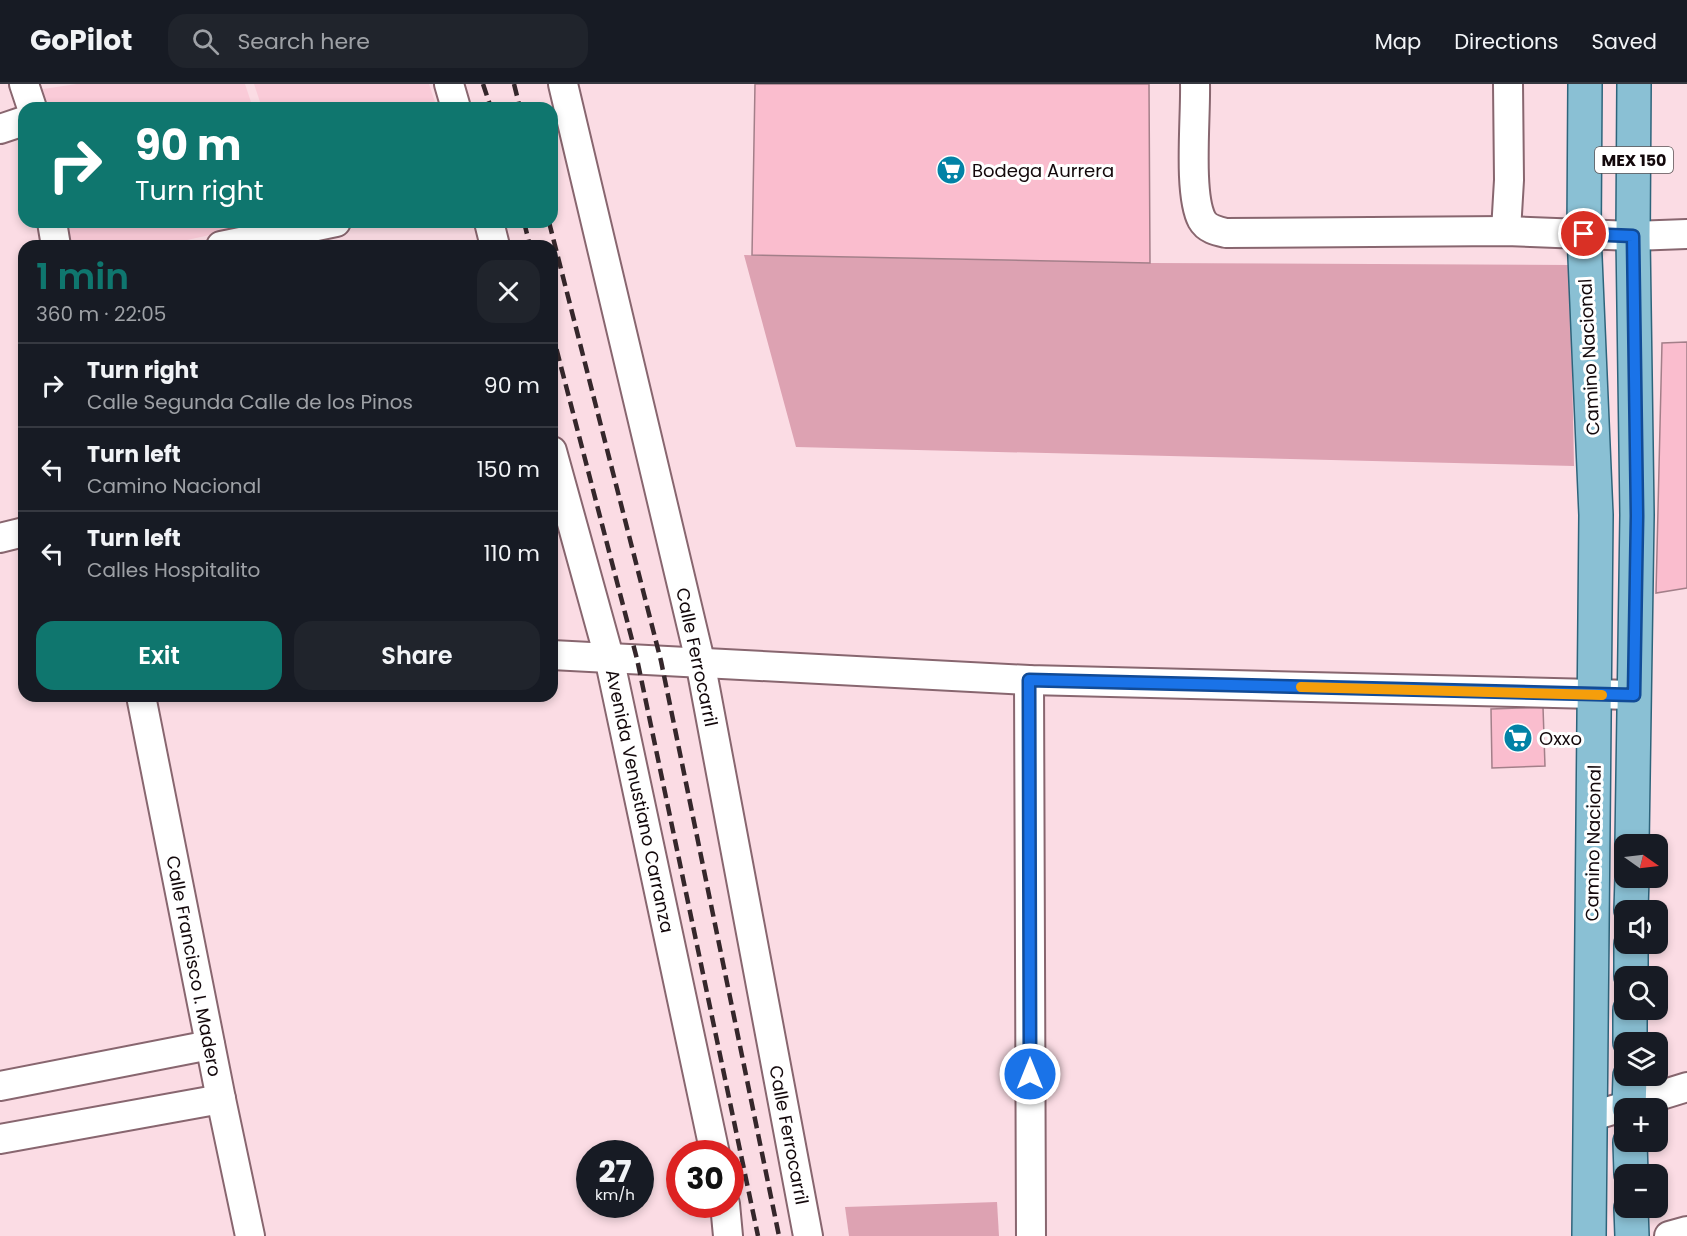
<!DOCTYPE html>
<html lang="en">
<head>
<meta charset="utf-8">
<style>
	body { margin:0; font-family:Poppins,sans-serif; background:#20242c; color:#f1f3f6; height:100vh; display:flex; flex-direction:column; font-size:22px; white-space:nowrap }
	* { box-sizing:border-box; margin:0 }
	p { font-size:20px; color:#9ea1a6 }
	.icon { flex:none; width:33px; height:33px; fill:none; stroke:currentColor; stroke-width:2; stroke-linecap:round; stroke-linejoin:round }
	.map { position:relative; flex:1; overflow:hidden }
	.side { position:absolute; left:18px; top:156px; width:540px; height:462px; display:flex; flex-direction:column; background:#171b24; border-radius:18px; box-shadow:0 3px 9px #0003 }
	.side>* { flex:none }
	.guide { position:absolute; left:18px; top:18px; width:540px; height:126px; border-radius:18px; box-shadow:0 3px 9px #0003; background:#0f766e; color:#fff; overflow:hidden }
	.needle { width:39px; rotate:104deg }
	.tools { position:absolute; left:1614px; top:750px; display:grid; gap:12px }
	.tools a { display:grid; place-items:center; width:54px; height:54px; border-radius:12px; background:#171b24; box-shadow:0 3px 9px #0003; font-size:30px }
	.speed { position:absolute; left:576px; top:1056px; display:flex; gap:12px; font-size:30px; font-weight:700; text-align:center }
	.speed>* { display:grid; place-content:center; width:78px; height:78px; border-radius:50%; background:#171b24; box-shadow:0 3px 9px #0003; line-height:1 }
	.speed small { font-size:15px; font-weight:400 }
	.speed .limit { border:9px solid #d22; background:#fff; color:#111 }
	.pin { position:absolute; display:grid; place-items:center; width:51px; height:51px; color:#fff; margin:-26px; border:3px solid #fff; border-radius:50%; box-shadow:0 2px 6px #0007 }
	.me { position:absolute; width:66px; margin:-33px; rotate:0deg; stroke-linejoin:round; filter:drop-shadow(0 0 4px #0008) }
	.turn { display:flex; align-items:center; gap:21px; height:126px; padding:0 18px; font-size:27px }
	.turn .icon { width:78px; height:78px; stroke-width:2.5 }
	.turn b { display:block; font-size:42px; line-height:51px }
	.round { display:grid; place-items:center; flex:none; width:63px; height:63px; border-radius:18px; background:#20242c }
	.summary { display:flex; align-items:center; justify-content:space-between; height:102px; padding:0 18px }
	h1 { font-size:36px; font-weight:600; line-height:45px; color:#0f766e }
	.action { display:flex; gap:12px; margin-top:auto; padding:12px 18px }
	.action a { flex:1; height:69px; border-radius:18px; background:#0f766e; color:#fff; font-size:24px; font-weight:600; line-height:69px; text-align:center }
	.action a+a { background:#20242c; color:#f1f3f6 }
	ul { padding:0; list-style:none }
	li { display:flex; align-items:center; gap:18px; height:84px; padding:0 18px; border-top:2px solid #363941 }
	li div { flex:1 }
	li b { display:block; font-size:22px }
	li em { font-style:normal }
	header { display:flex; align-items:center; gap:36px; box-sizing:border-box; height:84px; padding:0 30px; background:#171b24; border-bottom:2px solid #363941 }
	header strong { font-size:28px }
	nav { display:flex; gap:33px; margin-inline-start:auto; font-size:21px }
	.search { width:420px; height:54px; background:#20242c; display:flex; align-items:center; gap:15px; box-sizing:border-box; padding:0 21px; border-radius:18px; color:#9ea1a6; font-size:22px }
	.map>svg:first-child { display:block }
	.built { fill:#facbd8 }
	.green { fill:#dda2b2 }
	.building { fill:#fabdce; stroke:#a37f89; stroke-width:1.5 }
	.lines { fill:none; stroke-linecap:round; stroke-linejoin:round }
	.minor-casing { stroke:#88666f; stroke-width:32 }
	.major-casing { stroke:#2e647b; stroke-width:36 }
	.minor { stroke:#fff; stroke-width:28 }
	.major { stroke:#8ac0d4; stroke-width:33 }
	.rail { stroke:#35272b; stroke-width:4.5; stroke-dasharray:12 6; stroke-linecap:butt }
	.route-casing { stroke:#114b97; stroke-width:15 }
	.route { stroke:#1a73e8; stroke-width:10 }
	.slow { stroke:#f59e0b; stroke-width:10 }
	.labels { text-anchor:middle; dominant-baseline:central; stroke-width:6; stroke-linejoin:round; paint-order:stroke }
	.shield { fill:#fff; stroke:#5a5254; stroke-width:1.5 }
	.shield-label { font-size:16px; font-weight:bold; fill:#13080b }
	.poi-label { font-size:18px; fill:#13080b; stroke:#fff; text-anchor:start }
	.street-label { font-size:18px; fill:#13080b; stroke:#fff }
</style>
</head>
<body>
<header>
<strong>GoPilot</strong>
<div class="search"><svg class="icon" aria-label="search" viewBox="0 0 24 24"><circle cx="10" cy="10" r="6"/><path d="M15 15l6 6"/></svg>Search here</div>
<nav><a>Map</a><a>Directions</a><a>Saved</a></nav>
</header>
<div class="map">
<svg width="1687" height="1152" viewBox="0 0 1687 1152">
	<rect width="100%" height="100%" fill="#fbdce4"/>
	<g class="built">
		<path d="M77,0H245L253,24H46L43,5Z"/>
		<path d="M254,0H429L437,24H262Z"/>
		<path d="M66,138H268L160,162H70Z"/>
	</g>
	<g class="green">
		<path d="M744,171L1150,179L1570,181L1574,382L796,363Z"/>
		<path d="M997,1118L999,1152H849L845,1123Z"/>
	</g>
	<g class="building">
		<path d="M755,0H1149L1150,179L752,171Z"/>
		<path d="M1687,258V504L1656,509L1662,259Z"/>
		<path d="M1543,623L1545,682L1492,684L1491,625Z"/>
	</g>
	<g class="lines">
		<g class="minor-casing">
			<g id="minor">
				<path d="M24,0L32,24"/>
				<path d="M449,0L456,24"/>
				<path d="M563,0L700,577L808,1152"/>
				<path d="M1195,0C1196,32 1188,110 1202,136C1207,145 1217,147 1226,149L1506,147L1633,152L1687,150"/>
				<path d="M0,45L24,37"/>
				<path d="M52,138L56,162"/>
				<path d="M489,138L495,162"/>
				<path d="M1506,147L1509,96L1508,0"/>
				<path d="M221,162L336,138"/>
				<path d="M552,367L609,573L715,1070"/>
				<path d="M0,454L24,448"/>
				<path d="M552,571L1029,596L1633,611"/>
				<path d="M1029,596L1031,1152"/>
				<path d="M141,612L221,1015L250,1152"/>
				<path d="M0,1002L210,961"/>
				<path d="M1590,1033L1687,1003"/>
				<path d="M0,1055L221,1015"/>
				<path d="M725,1120L728,1152"/>
				<path d="M1669,1152L1687,1147"/>
			</g>
		</g>
		<g class="major-casing">
			<g id="major">
				<path d="M1585,0L1584,150L1596,431L1589,1152"/>
				<path d="M1632,760L1637,431L1633,152L1634,0"/>
				<path d="M1631,826L1632,794"/>
				<path d="M1631,892V860"/>
				<path d="M1630,958V926"/>
				<path d="M1629,1024L1630,992"/>
				<path d="M1630,1058L1631,1090"/>
				<path d="M1631,1124L1632,1152"/>
			</g>
		</g>
		<use href="#minor" class="minor"/>
		<use href="#major" class="major"/>
		<g class="rail">
			<path d="M483,0L491,24"/>
			<path d="M514,0L520,24"/>
			<path d="M524,138L530,162"/>
			<path d="M549,138L661,577L779,1152"/>
			<path d="M552,248L637,575L758,1152"/>
		</g>
	</g>
	<g class="lines">
		<g class="route-casing">
			<path id="route" d="M1030,990L1029,596L1634,611L1637,432L1633,152L1584,150"/>
		</g>
		<use href="#route" class="route"/>
		<path class="slow" d="M1301,603L1602,611"/>
	</g>
	<defs>
		<g id="supermarket-disc" transform="scale(1.5)"><circle r="9.5" fill="#0282a6" stroke="#fff"/><path d="M-6-5.5h2.5l.6 2H6L4.5 2H-2.5L-4.4-4H-6ZM-1.5 3.2a1.3 1.3 0 1 0 .1 0ZM3 3.2a1.3 1.3 0 1 0 .1 0Z" fill="#fff"/></g>
	</defs>
	<g fill-rule="evenodd">
		<use href="#supermarket-disc" x="951" y="86"/>
		<use href="#supermarket-disc" x="1518" y="654"/>
	</g>
	<g class="labels">
		<rect class="shield" x="1595" y="63" width="78" height="26" rx="4.5"/>
		<g class="shield-label">
			<text x="1634" y="76">MEX 150</text>
		</g>
		<g class="poi-label">
			<text x="972" y="86">Bodega Aurrera</text>
			<text x="1539" y="654">Oxxo</text>
		</g>
		<g class="street-label">
			<text transform="translate(1589 273) rotate(-93)">Camino Nacional</text>
			<text transform="translate(697 573) rotate(78)">Calle Ferrocarril</text>
			<text transform="translate(640 717) rotate(78)">Avenida Venustiano Carranza</text>
			<text transform="translate(1593 759) rotate(-89)">Camino Nacional</text>
			<text transform="translate(194 882) rotate(79)">Calle Francisco I. Madero</text>
			<text transform="translate(789 1051) rotate(79)">Calle Ferrocarril</text>
		</g>
	</g>
</svg>
<div class="tools">
<a><svg class="needle" viewBox="-14 -14 28 28"><path d="M0-13l5 13h-10z" fill="#e53935"/><path d="M0 13l5-13h-10z" fill="#9ea1a6"/></svg></a>
<a><svg class="icon" aria-label="sound" viewBox="0 0 24 24"><path d="M4 9h4l5-4v14l-5-4H4zM17 9q2 3 0 6"/></svg></a>
<a><svg class="icon" aria-label="search" viewBox="0 0 24 24"><circle cx="10" cy="10" r="6"/><path d="M15 15l6 6"/></svg></a>
<a><svg class="icon" aria-label="layers" viewBox="0 0 24 24"><path d="M12 4l9 5-9 5-9-5zM3 14l9 5 9-5"/></svg></a>
<a>+</a>
<a>−</a>
</div>
<div class="speed"><div>27<small>km/h</small></div><div class="limit">30</div></div>
<div class="pin" style="left:1584px;top:150px;background:#d93025"><svg class="icon" aria-label="arrive" viewBox="0 0 24 24"><path d="M6 21V4h12l-3 4 3 4H6"/></svg></div>
<svg class="me" style="left:1030px;top:990px" viewBox="-20 -20 40 40"><circle r="17" fill="#1a73e8" stroke="#fff" stroke-width="3"/><path d="M0-11L8 9 0 5-8 9z" fill="#fff"/></svg>
<div class="guide">
<div class="turn"><svg class="icon" aria-label="right" viewBox="0 0 24 24"><path d="M7 20v-9h11M14 6l5 5-5 5"/></svg><div><b>90 m</b>Turn right</div></div>
</div>
<section class="side">
<div class="summary"><div><h1>1 min</h1><p>360 m · 22:05</p></div><a class="round"><svg class="icon" aria-label="close" viewBox="0 0 24 24"><path d="M6 6l12 12M18 6L6 18"/></svg></a></div>
<ul>
<li><svg class="icon" aria-label="right" viewBox="0 0 24 24"><path d="M7 20v-9h11M14 6l5 5-5 5"/></svg><div><b>Turn right</b><p>Calle Segunda Calle de los Pinos</p></div><em>90 m</em></li>
<li><svg class="icon" aria-label="left" viewBox="0 0 24 24"><path d="M17 20v-9H6M10 6l-5 5 5 5"/></svg><div><b>Turn left</b><p>Camino Nacional</p></div><em>150 m</em></li>
<li><svg class="icon" aria-label="left" viewBox="0 0 24 24"><path d="M17 20v-9H6M10 6l-5 5 5 5"/></svg><div><b>Turn left</b><p>Calles Hospitalito</p></div><em>110 m</em></li>
</ul>
<div class="action"><a>Exit</a><a>Share</a></div>
</section>
</div>
</body>
</html>
